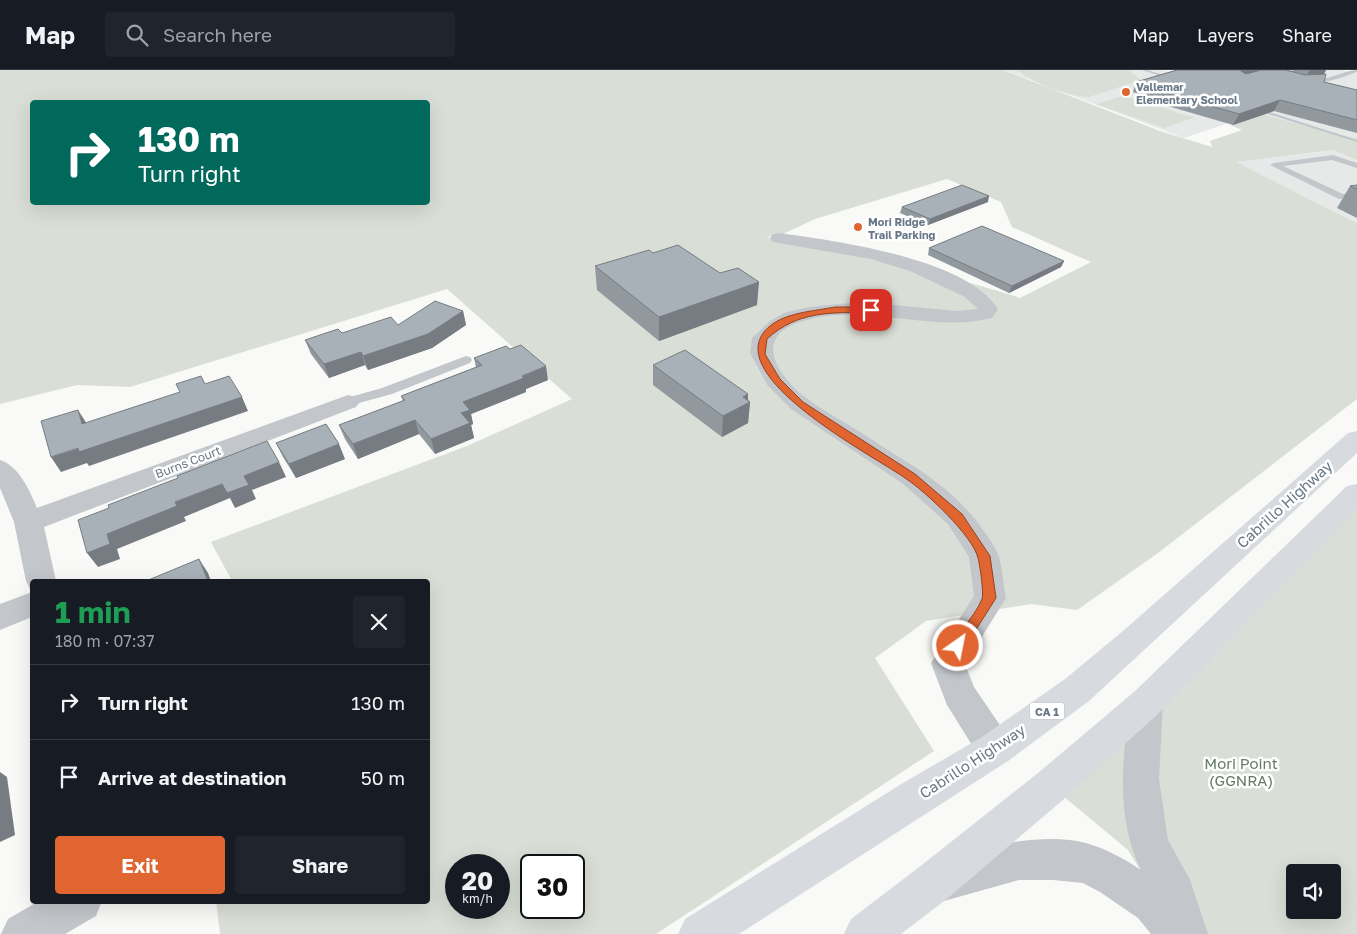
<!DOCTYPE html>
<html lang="en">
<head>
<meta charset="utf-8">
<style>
	body { margin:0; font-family:"Golos Text",sans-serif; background:#20242c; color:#f1f3f6; height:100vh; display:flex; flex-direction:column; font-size:19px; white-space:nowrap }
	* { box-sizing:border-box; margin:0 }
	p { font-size:16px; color:#9ea1a6 }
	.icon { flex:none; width:28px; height:28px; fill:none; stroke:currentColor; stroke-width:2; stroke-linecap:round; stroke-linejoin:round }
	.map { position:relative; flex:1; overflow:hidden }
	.side { position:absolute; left:30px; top:509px; width:400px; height:325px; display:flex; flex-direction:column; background:#171b24; border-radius:5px; box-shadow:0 5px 20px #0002 }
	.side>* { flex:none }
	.hud { position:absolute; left:30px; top:30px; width:400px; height:105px; border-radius:5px; box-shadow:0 5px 20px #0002; background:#00695c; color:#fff; overflow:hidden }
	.controls { position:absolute; left:1286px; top:794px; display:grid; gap:10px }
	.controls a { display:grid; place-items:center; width:55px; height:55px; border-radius:5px; background:#171b24; box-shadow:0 5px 20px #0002; font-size:25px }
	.speed { position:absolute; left:445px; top:784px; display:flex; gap:10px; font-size:25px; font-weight:700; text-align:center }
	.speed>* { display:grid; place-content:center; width:65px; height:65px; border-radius:50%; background:#171b24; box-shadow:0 5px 20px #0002; line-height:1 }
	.speed small { font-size:12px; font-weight:400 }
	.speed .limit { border:2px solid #111; border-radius:8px; background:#fff; color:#111 }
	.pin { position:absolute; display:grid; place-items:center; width:42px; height:42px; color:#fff; margin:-21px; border-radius:10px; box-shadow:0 2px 8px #0006 }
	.me { position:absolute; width:55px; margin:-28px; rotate:33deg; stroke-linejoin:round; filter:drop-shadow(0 0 4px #0008) }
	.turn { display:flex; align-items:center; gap:18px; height:105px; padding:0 25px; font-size:22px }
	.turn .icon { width:65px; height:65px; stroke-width:2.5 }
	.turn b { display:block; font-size:35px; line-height:42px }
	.round { display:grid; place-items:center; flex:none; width:52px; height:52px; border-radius:5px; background:#20242c }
	.head { display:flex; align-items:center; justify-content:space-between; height:85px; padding:0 25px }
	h1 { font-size:30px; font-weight:700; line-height:38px; color:#1e9e55 }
	.button { display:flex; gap:10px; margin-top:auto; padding:10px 25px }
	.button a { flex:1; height:58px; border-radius:5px; background:#e06530; color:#fff; font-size:20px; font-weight:700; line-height:58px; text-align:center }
	.button a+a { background:#20242c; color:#f1f3f6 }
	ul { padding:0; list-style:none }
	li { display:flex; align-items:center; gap:15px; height:75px; padding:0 25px; border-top:1px solid #363941 }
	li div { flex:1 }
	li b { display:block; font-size:19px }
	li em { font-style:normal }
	header { display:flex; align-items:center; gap:30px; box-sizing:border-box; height:70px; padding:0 25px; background:#171b24; border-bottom:1px solid #363941 }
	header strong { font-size:24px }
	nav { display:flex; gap:28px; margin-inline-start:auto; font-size:18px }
	.search { width:350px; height:45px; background:#20242c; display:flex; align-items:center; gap:12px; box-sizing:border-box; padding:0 18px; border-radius:5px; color:#9ea1a6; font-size:19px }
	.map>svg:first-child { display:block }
	.built { fill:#e7e8e8 }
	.green { fill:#d9ded6; fill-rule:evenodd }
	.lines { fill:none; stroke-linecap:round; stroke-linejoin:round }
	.stream { fill:#bdc6cc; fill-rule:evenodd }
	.lane { fill:#c3c6ca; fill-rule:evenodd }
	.street { fill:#c3c6ca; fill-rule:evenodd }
	.highway { fill:#d7dbdf; fill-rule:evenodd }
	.wall { fill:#91989e }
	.shaded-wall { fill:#767c81 }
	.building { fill:#a9b1b8; stroke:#767c81 }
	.route { fill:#e06530; stroke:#92421f }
	.poi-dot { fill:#e06530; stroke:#fff; stroke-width:2 }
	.labels { text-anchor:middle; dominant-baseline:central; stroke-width:5; stroke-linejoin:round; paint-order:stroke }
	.far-poi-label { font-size:11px; font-weight:bold; fill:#697887; stroke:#fff; text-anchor:start }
	.shield { fill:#fff; stroke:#96a0ab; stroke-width:1 }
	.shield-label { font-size:11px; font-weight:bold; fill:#697887 }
	.street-label { font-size:12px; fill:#697887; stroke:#fff }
	.near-street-label { font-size:15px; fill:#697887; stroke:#fff }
	.near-park-label { font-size:15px; fill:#667a64; stroke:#fff }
</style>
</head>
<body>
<header>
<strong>Map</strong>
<div class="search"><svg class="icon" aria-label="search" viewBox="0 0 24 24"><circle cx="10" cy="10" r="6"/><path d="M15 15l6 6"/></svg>Search here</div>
<nav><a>Map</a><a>Layers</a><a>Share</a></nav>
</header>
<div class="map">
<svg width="1357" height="864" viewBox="0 0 1357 864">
	<rect width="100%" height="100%" fill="#f9f9f7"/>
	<g class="built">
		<path d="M1004,0H1162L1208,13L1247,0H1342L1357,3V70L1258,43L1184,68Z"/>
		<path d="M1334,80L1357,90V153L1235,92Z"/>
	</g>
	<g class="green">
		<path d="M0,0H1003L1160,61L1212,77L1210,71L1242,60L1230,55L1258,43L1357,69V90L1333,80L1236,92L1357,153V329L1158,483L1077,540L1031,534L926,551L875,588L934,681L656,864H220L216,831H428V511H232L211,472L467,376L572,329L447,219L130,317L77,315L0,334ZM32,32H428V132H32ZM947,109L1001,132L1012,157L1091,192L1020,228C938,201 851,185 766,167L783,164L815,149ZM456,795H499V838H456ZM531,795H574V838H531Z"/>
		<path d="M1016,0H1128L1141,10L1089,27C1064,26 1037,14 1016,0Z"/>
		<path d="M1123,26L1176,42L1175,43L1195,47L1164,58L1096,34Z"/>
		<path d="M1357,423V864H1180L1128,780L1051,716ZM1295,802H1332V840H1295Z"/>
	</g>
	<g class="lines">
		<g class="stream">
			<path d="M1142,0H1147L1170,7L1167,8Z"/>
			<path d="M1266,41L1357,70V72L1265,43Z"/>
		</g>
		<g class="lane">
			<path d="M1288,0H1297L1286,6C1303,13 1320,11 1337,5C1344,3 1350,0 1357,0V2C1330,12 1307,19 1280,8L1281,3Z"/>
			<path d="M1333,85L1357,93V98L1332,90L1283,96L1343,124L1357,122V128L1339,129L1270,95L1274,93Z"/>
			<path d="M466,286L470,287L472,290L470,293L392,324L348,336L341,332L343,329L382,318Z"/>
		</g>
		<g class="street">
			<path d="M779,163C836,171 966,188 998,239L992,248C931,264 863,231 800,252C750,268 780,309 809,330C825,342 843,351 860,362C879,374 898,387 918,399C933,409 955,426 967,440C976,449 995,475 999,487C1003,500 1003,515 1006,528L965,594L974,617L1008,667L1013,679L1008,691L995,696L982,691L947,635L931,593L974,526L969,487L948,454L902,413L791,339L768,316L750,283L752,268L770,251L784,243L809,237L850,233L893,235L957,241L978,239L965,227L910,201L871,189L773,172L770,168L773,164Z"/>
			<path d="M348,325L356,327L360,332L356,337L44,457L56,511H32V520L30,519L26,511L14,452L0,418V390C19,396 30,421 37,438Z"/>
			<path d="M32,522V547L0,560V534Z"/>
			<path d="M1146,618L1158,622L1163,633L1159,709L1168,770L1190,810L1208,864H1151L1138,848L1100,822L1083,813L1053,810H1019L944,831L929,825L923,810L929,795C971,778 1042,761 1086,773C1104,778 1125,789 1141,800C1115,747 1123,689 1129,633L1134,622Z"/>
			<path d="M39,831H102L96,846L65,864H1L8,849Z"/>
		</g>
		<g class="highway">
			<path d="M1357,361V383L1089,631L1008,691L739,864H678L685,849L903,713L982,667L1065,609L1123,561L1348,363Z"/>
			<path d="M1357,414V439L1158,644L1064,729L948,828L901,864H844L851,849L918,798L1038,703L1134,622L1347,416Z"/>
		</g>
	</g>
	<g class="wall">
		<path d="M1175,0H1286L1293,2V0H1326L1324,4V12L1357,20V63L1274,41L1233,55L1137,27L1138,24L1133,22L1136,12L1176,0Z"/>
		<path d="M1357,115V148L1337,138L1350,116Z"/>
		<path d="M988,132L928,155L900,143L902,137Z"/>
		<path d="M929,178L1064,191L1061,197L1009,223L928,185Z"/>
		<path d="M653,183L757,235L659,271L597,220L595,196Z"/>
		<path d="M463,241L466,255L432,278L368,300L365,295L329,308L311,284L305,270L342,263L398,255Z"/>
		<path d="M474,288L548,310L526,319V322L471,344L473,354L471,355L474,368L435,384L419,364L358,389L345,369L339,355L403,331L401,326L476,297Z"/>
		<path d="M653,295L748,324V330L750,332L748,353L722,367L653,315Z"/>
		<path d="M276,373L345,389L296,408L283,387Z"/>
	</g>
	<g class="shaded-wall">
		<path d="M1241,0H1265L1237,9Z"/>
		<path d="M1310,0H1326L1322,7L1305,8Z"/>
		<path d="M1280,30L1274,41L1233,55L1239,44Z"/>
		<path d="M989,126L988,132L928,155L930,149Z"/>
		<path d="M1064,191L1061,197L1009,223L1012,216Z"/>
		<path d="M759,212L757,235L659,271V247Z"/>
		<path d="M463,241L466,255L432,278L368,300L363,286Z"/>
		<path d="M361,282L365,295L329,308L324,294Z"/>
		<path d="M546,296L548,310L526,319V322L471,344L473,354L471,355L474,368L435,384L431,369L461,343L463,332Z"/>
		<path d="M748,324V333L750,332L748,353L722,367L723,346L743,327Z"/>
		<path d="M242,327L248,341L89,396L87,393L61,402L51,387Z"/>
		<path d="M78,340L87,354H82Z"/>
		<path d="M415,350L419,364L358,389L353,374Z"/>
		<path d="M339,374L345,389L296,408L289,394Z"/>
		<path d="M279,392L286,407L252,420L256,429L235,438L230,428L184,447L186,451L117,479L120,489L98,497L87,483L107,464L175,432Z"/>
		<path d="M199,489L208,503L211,511H208Z"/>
		<path d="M0,702L7,707L15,765L0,772Z"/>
	</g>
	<g class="building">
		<path d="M1177,0H1241V1L1246,4L1261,0H1286L1305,5L1326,4L1324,12L1357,20V50L1280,30L1239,44L1141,16L1147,15L1136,12Z"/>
		<path d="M962,115L989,126L930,149L902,137Z"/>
		<path d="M1357,115V119L1350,116Z"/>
		<path d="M982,156L1064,191L1012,216L929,178Z"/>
		<path d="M678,175L720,203L738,198L759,212L659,247L595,196L649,180L653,183Z"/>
		<path d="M435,231L463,241L428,264L363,286L361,282L324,294L305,270L338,259L342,263L391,247L398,255Z"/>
		<path d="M521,275L546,296L522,306L524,308L463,332L470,340L461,343L470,353L431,369L415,350L353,374L339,355L405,330L401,326L482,295L474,288L506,276L510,279Z"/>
		<path d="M685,280L748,324L743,327L750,332L723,346L653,295Z"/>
		<path d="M201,306L205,314L229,306L242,327L79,382L78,378L51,387L41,351L78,340L82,354L180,322L176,314Z"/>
		<path d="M326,354L339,374L289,394L276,373Z"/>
		<path d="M267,371L279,392L244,406L249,415L227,423L222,414L175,432L177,436L107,464L110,474L87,483L78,450L109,438L108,435L178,408L177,406Z"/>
		<path d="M199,489L208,511H146Z"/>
	</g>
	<path class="route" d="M835,237H871L875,240L871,243C832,242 797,241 767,269L765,284L780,309L803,332L915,404L962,444L990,486L996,528L963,580L958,582L953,580L951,576C960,560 975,546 982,529C984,524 980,495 978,488C973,466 925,421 905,408C874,386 706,299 774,253C791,242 815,241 835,237Z"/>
	<g class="poi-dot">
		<circle cx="1126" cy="22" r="5"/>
		<circle cx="858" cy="157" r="5"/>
	</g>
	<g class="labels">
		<g class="far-poi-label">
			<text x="1136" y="16">Vallemar<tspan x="1136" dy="13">Elementary School</tspan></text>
			<text x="868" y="151">Mori Ridge<tspan x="868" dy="13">Trail Parking</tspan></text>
		</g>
		<rect class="shield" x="1029.5" y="632.5" width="35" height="17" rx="4"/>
		<g class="shield-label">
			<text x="1047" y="641">CA 1</text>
		</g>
		<g class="street-label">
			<text transform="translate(188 392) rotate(-21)">Burns Court</text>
		</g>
		<g class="near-street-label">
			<text transform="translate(1284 434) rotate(-42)">Cabrillo Highway</text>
			<text transform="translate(972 691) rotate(-33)">Cabrillo Highway</text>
		</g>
		<g class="near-park-label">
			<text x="1241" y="693">Mori Point<tspan x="1241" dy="17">(GGNRA)</tspan></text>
		</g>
	</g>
</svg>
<div class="controls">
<a><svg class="icon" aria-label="sound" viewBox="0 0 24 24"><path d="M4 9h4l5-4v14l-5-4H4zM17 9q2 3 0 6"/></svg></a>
</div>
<div class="speed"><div>20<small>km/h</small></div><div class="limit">30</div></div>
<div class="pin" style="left:871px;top:240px;background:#d93025"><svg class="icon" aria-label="arrive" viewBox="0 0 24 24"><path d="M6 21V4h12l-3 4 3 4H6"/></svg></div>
<svg class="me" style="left:958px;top:576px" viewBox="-20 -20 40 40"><circle r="17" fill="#e06530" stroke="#fff" stroke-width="3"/><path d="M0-11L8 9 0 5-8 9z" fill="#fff"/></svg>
<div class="hud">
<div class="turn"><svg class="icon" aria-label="right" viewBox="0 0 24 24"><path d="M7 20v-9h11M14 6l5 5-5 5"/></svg><div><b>130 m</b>Turn right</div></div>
</div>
<section class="side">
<div class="head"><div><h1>1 min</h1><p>180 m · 07:37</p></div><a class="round"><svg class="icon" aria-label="close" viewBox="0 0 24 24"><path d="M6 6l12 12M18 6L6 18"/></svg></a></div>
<ul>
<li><svg class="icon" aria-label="right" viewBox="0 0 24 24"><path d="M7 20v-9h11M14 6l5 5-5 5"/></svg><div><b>Turn right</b></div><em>130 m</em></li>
<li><svg class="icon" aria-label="arrive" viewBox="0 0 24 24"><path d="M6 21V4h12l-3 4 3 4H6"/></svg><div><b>Arrive at destination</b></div><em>50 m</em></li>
</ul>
<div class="button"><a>Exit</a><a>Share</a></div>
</section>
</div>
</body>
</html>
